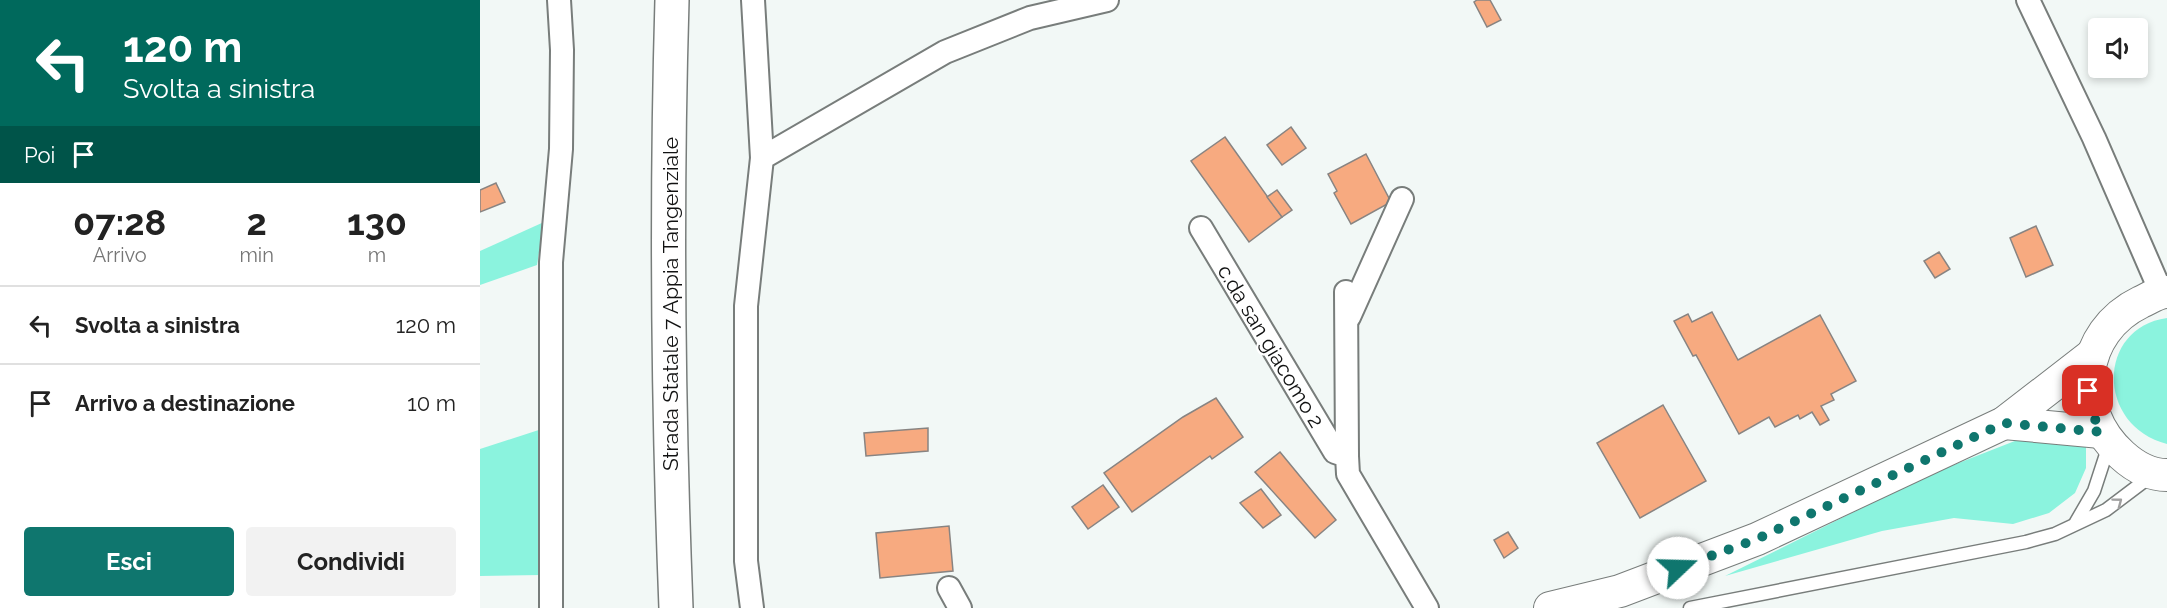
<!DOCTYPE html>
<html lang="it">
<head>
<meta charset="utf-8">
<style>
	body { margin:0; font-family:Raleway,sans-serif; background:#f2f2f2; color:#222; height:100vh; display:flex; flex-direction:column; font-size:22px; white-space:nowrap }
	* { box-sizing:border-box; margin:0 }
	p { font-size:20px; color:#767676 }
	.icon { flex:none; width:33px; height:33px; fill:none; stroke:currentColor; stroke-width:2; stroke-linecap:round; stroke-linejoin:round }
	.map { position:relative; flex:1; overflow:hidden }
	.panel { display:flex; flex-direction:column; background:#fff; width:480px }
	.panel>* { flex:none }
	.guide { background:#00695c; color:#fff; overflow:hidden }
	.fabs { position:absolute; left:1608px; top:18px; display:grid; gap:12px }
	.fabs a { display:grid; place-items:center; width:60px; height:60px; border-radius:6px; background:#fff; box-shadow:0 3px 9px #0003; font-size:30px }
	.pin { position:absolute; display:grid; place-items:center; width:51px; height:51px; color:#fff; margin:-26px; border-radius:12px; box-shadow:0 3px 9px #0006 }
	.me { position:absolute; width:66px; margin:-33px; rotate:69deg; stroke-linejoin:round; filter:drop-shadow(0 0 4px #0008) }
	.turn { display:flex; align-items:center; gap:21px; height:126px; padding:0 24px; font-size:27px }
	.turn .icon { width:78px; height:78px; stroke-width:2.5 }
	.turn b { display:block; font-size:42px; line-height:51px }
	.then { display:flex; align-items:center; height:57px; padding:0 24px; background:#0003; gap:12px; font-size:22px }
	.eta { display:flex; justify-content:space-evenly; align-items:center; height:102px; text-align:center }
	.eta b { font-size:36px; font-weight:700; line-height:42px }
	.primary-button { display:flex; gap:12px; margin-top:auto; padding:12px 24px }
	.primary-button a { flex:1; height:69px; border-radius:6px; background:#0f766e; color:#fff; font-size:24px; font-weight:700; line-height:69px; text-align:center }
	.primary-button a+a { background:#f2f2f2; color:#222 }
	ul { padding:0; list-style:none }
	li { display:flex; align-items:center; gap:18px; height:78px; padding:0 24px; border-top:2px solid #e0e0e0 }
	li div { flex:1 }
	li b { display:block; font-size:22px }
	li em { font-style:normal }
	main { display:flex; flex:1; min-height:0 }
	.map>svg:first-child { display:block }
	.green { fill:#8bf3de }
	.building { fill:#f7aa80; stroke:#888482; stroke-width:1.5 }
	.lines { fill:none; stroke-linecap:round; stroke-linejoin:round }
	.lane-casing { stroke:#787d7b; stroke-width:15 }
	.street-casing { stroke:#787d7b; stroke-width:26 }
	.secondary-casing { stroke:#787d7b; stroke-width:34 }
	.highway-casing { stroke:#787d7b; stroke-width:36 }
	.lane { stroke:#fff; stroke-width:12 }
	.street { stroke:#fff; stroke-width:22 }
	.secondary { stroke:#fff; stroke-width:32 }
	.highway { stroke:#fff; stroke-width:33 }
	.oneway { stroke:#a0a0a0 }
	.route { stroke:#0f766e; stroke-width:10; stroke-dasharray:0 18 }
	.labels { text-anchor:middle; dominant-baseline:central; stroke-width:4.5; stroke-linejoin:round; paint-order:stroke }
	.street-label { font-size:21px; fill:#111212; stroke:#fff }
</style>
</head>
<body>
<main>
<section class="panel">
<div class="guide">
<div class="turn"><svg class="icon" aria-label="left" viewBox="0 0 24 24"><path d="M17 20v-9H6M10 6l-5 5 5 5"/></svg><div><b>120 m</b>Svolta a sinistra</div></div>
<div class="then">Poi<svg class="icon" aria-label="arrive" viewBox="0 0 24 24"><path d="M6 21V4h12l-3 4 3 4H6"/></svg></div>
</div>
<div class="eta">
<div><b>07:28</b><p>Arrivo</p></div>
<div><b>2</b><p>min</p></div>
<div><b>130</b><p>m</p></div>
</div>
<ul>
<li><svg class="icon" aria-label="left" viewBox="0 0 24 24"><path d="M17 20v-9H6M10 6l-5 5 5 5"/></svg><div><b>Svolta a sinistra</b></div><em>120 m</em></li>
<li><svg class="icon" aria-label="arrive" viewBox="0 0 24 24"><path d="M6 21V4h12l-3 4 3 4H6"/></svg><div><b>Arrivo a destinazione</b></div><em>10 m</em></li>
</ul>
<div class="primary-button"><a>Esci</a><a>Condividi</a></div>
</section>
<div class="map">
<svg width="1687" height="608" viewBox="0 0 1687 608">
	<rect width="100%" height="100%" fill="#f2f8f6"/>
	<g class="green">
		<path d="M64,222L57,265L0,285V251Z"/>
		<path d="M1687,318V444C1616,426 1616,328 1687,318Z"/>
		<path d="M71,426L61,575L0,576V449Z"/>
		<path d="M1545,437L1606,446V468L1595,493L1569,513L1533,524L1474,518L1402,531L1245,576L1448,475Z"/>
	</g>
	<g class="building">
		<path d="M997,0H1010L1021,20L1007,27L994,2Z"/>
		<path d="M811,127L826,148L802,165L787,145Z"/>
		<path d="M745,137L802,217L769,242L711,161Z"/>
		<path d="M886,154L911,202L871,224L854,193L857,191L848,174Z"/>
		<path d="M16,183L25,202L0,212V190Z"/>
		<path d="M797,190L812,210L802,217L787,197Z"/>
		<path d="M1556,226L1573,265L1546,277L1530,238Z"/>
		<path d="M1459,252L1470,269L1455,278L1444,261Z"/>
		<path d="M1232,312L1258,360L1340,315L1376,381L1351,394L1354,400L1341,406L1349,420L1340,425L1332,412L1320,419L1318,415L1295,427L1289,417L1259,434L1216,355L1213,356L1194,321L1208,314L1212,322Z"/>
		<path d="M736,398L763,437L732,459L730,456L652,512L624,473L703,417Z"/>
		<path d="M1183,405L1226,481L1160,518L1117,443Z"/>
		<path d="M448,428V451L386,456L384,433Z"/>
		<path d="M800,452L856,520L835,538L775,472Z"/>
		<path d="M623,485L639,507L608,529L592,507Z"/>
		<path d="M781,489L801,515L783,528L760,503Z"/>
		<path d="M469,526L473,571L400,578L396,533Z"/>
		<path d="M1028,532L1038,548L1024,558L1014,540Z"/>
	</g>
	<g class="lines">
		<g class="lane-casing">
			<g id="lane">
				<path d="M1596,522L1614,491L1629,445"/>
				<path d="M1210,608L1546,542L1575,534L1626,510L1671,476"/>
			</g>
		</g>
		<g class="street-casing">
			<g id="street">
				<path d="M273,0L282,158"/>
				<path d="M1548,0L1614,138L1681,292"/>
				<path d="M721,228L855,452L867,456L868,474L947,608"/>
				<path d="M866,292L867,456"/>
				<path d="M869,317L922,199"/>
				<path d="M469,588L480,608"/>
				<path d="M71,608V262L81,149L82,50L79,0"/>
				<path d="M272,608L266,561V306L282,158L465,52L550,18L627,0"/>
			</g>
		</g>
		<g class="secondary-casing">
			<g id="secondary">
				<path d="M1687,292C1678,292 1670,298 1661,302C1599,332 1591,409 1642,455C1654,466 1670,475 1687,475"/>
				<path d="M1524,423L1621,432"/>
				<path d="M1070,608L1140,591L1277,539L1524,423L1612,355"/>
			</g>
		</g>
		<g class="highway-casing">
			<path id="highway" d="M192,0C186,203 188,405 196,608"/>
		</g>
		<use href="#lane" class="lane"/>
		<use href="#street" class="street"/>
		<use href="#secondary" class="secondary"/>
		<use href="#highway" class="highway"/>
	</g>
	<defs><path id="oneway-chevron" d="M-2-3.5L2.5 0L-2 3.5" fill="none" stroke-width="1.6" stroke-linecap="round" stroke-linejoin="round" transform="scale(1.5)"/></defs>
	<use class="oneway" href="#oneway-chevron" transform="translate(1638 502) rotate(-37)"/>
	<g class="lines">
		<path class="route" d="M1198,568L1277,539L1524,423L1621,432L1614,417L1608,391"/>
	</g>
	<g class="labels">
		<g class="street-label">
			<text transform="translate(190 304) rotate(-90)">Strada Statale 7 Appia Tangenziale</text>
			<text transform="translate(791 346) rotate(59)">c.da san giacomo 2</text>
		</g>
	</g>
</svg>
<div class="fabs">
<a><svg class="icon" aria-label="sound" viewBox="0 0 24 24"><path d="M4 9h4l5-4v14l-5-4H4zM17 9q2 3 0 6"/></svg></a>
</div>
<div class="pin" style="left:1608px;top:391px;background:#d93025"><svg class="icon" aria-label="arrive" viewBox="0 0 24 24"><path d="M6 21V4h12l-3 4 3 4H6"/></svg></div>
<svg class="me" style="left:1198px;top:568px" viewBox="-20 -20 40 40"><circle r="19" fill="#fff"/><path d="M0-13L10 11 0 6-10 11z" fill="#0f766e"/></svg>
</div>
</main>
</body>
</html>
